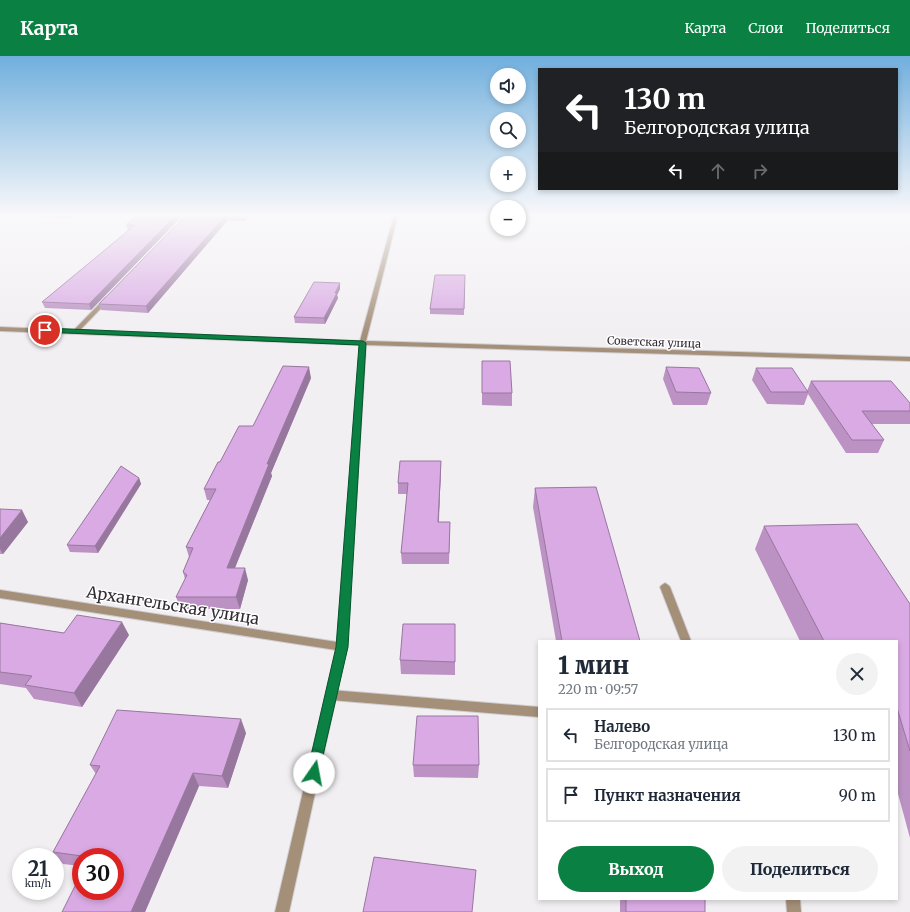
<!DOCTYPE html>
<html lang="ru">
<head>
<meta charset="utf-8">
<style>
	body { margin:0; font-family:Merriweather,serif; background:#f2f2f3; color:#1f2937; height:100vh; display:flex; flex-direction:column; font-size:15px; white-space:nowrap }
	* { box-sizing:border-box; margin:0 }
	p { font-size:13px; color:#747a83 }
	.icon { flex:none; width:22px; height:22px; fill:none; stroke:currentColor; stroke-width:2; stroke-linecap:round; stroke-linejoin:round }
	.map { position:relative; flex:1; overflow:hidden }
	.panel { position:absolute; left:538px; top:584px; width:360px; height:260px; display:flex; flex-direction:column; background:#fff; border-radius:0px; box-shadow:0 2px 6px #0003 }
	.panel>* { flex:none }
	.hud { position:absolute; left:538px; top:12px; width:360px; height:122px; border-radius:0px; box-shadow:0 2px 6px #0003; background:#202124; color:#fff; overflow:hidden }
	.fabs { position:absolute; left:490px; top:12px; display:grid; gap:8px }
	.fabs a { display:grid; place-items:center; width:36px; height:36px; border-radius:50%; background:#fff; box-shadow:0 2px 6px #0003; font-size:20px }
	.speed { position:absolute; left:12px; top:792px; display:flex; gap:8px; font-size:20px; font-weight:700; text-align:center }
	.speed>* { display:grid; place-content:center; width:52px; height:52px; border-radius:50%; background:#fff; box-shadow:0 2px 6px #0003; line-height:1 }
	.speed small { font-size:10px; font-weight:400 }
	.speed .limit { border:6px solid #d22; background:#fff; color:#111 }
	.pin { position:absolute; display:grid; place-items:center; width:34px; height:34px; color:#fff; margin:-17px; border:2px solid #fff; border-radius:50%; box-shadow:0 1px 4px #0007 }
	.me { position:absolute; width:44px; margin:-22px; rotate:12deg; stroke-linejoin:round; filter:drop-shadow(0 0 3px #0008) }
	.turn { display:flex; align-items:center; gap:14px; height:84px; padding:0 20px; font-size:18px }
	.turn .icon { width:52px; height:52px; stroke-width:2.5 }
	.turn b { display:block; font-size:28px; line-height:34px }
	.lanes { display:flex; align-items:center; height:38px; padding:0 20px; background:#0003; justify-content:center; gap:20px; direction:ltr }
	.lanes .off { opacity:.35 }
	.round { display:grid; place-items:center; flex:none; width:42px; height:42px; border-radius:21px; background:#f2f2f3 }
	.overview { display:flex; align-items:center; justify-content:space-between; height:68px; padding:0 20px }
	h1 { font-size:24px; font-weight:800; line-height:30px }
	.cta { display:flex; gap:8px; margin-top:auto; padding:8px 20px }
	.cta a { flex:1; height:46px; border-radius:24px; background:#0b8043; color:#fff; font-size:16px; font-weight:800; line-height:46px; text-align:center }
	.cta a+a { background:#f2f2f3; color:#1f2937 }
	ul { padding:0; list-style:none }
	li { display:flex; align-items:center; gap:12px; height:54px; margin:0 8px 6px; padding:0 12px; border:2px solid #e0e1e3; border-radius:0px }
	li div { flex:1 }
	li b { display:block; font-size:15px }
	li em { font-style:normal }
	header { display:flex; align-items:center; gap:24px; box-sizing:border-box; height:56px; padding:0 20px; background:#0b8043; color:#fff }
	header strong { font-size:19px }
	nav { display:flex; gap:22px; margin-inline-start:auto; font-size:14px }
	.map>svg:first-child { display:block }
	.lines { fill:none; stroke-linecap:round; stroke-linejoin:round }
	.service-casing { stroke:#cfccd0; stroke-width:2 }
	.minor-casing { stroke:#cfccd0; stroke-width:2 }
	.service { fill:#a48f78; fill-rule:evenodd }
	.minor { fill:#a48f78; fill-rule:evenodd }
	.wall { fill:#bb92c3 }
	.shaded-wall { fill:#98779f }
	.building { fill:#d9aae3; stroke:#98779f }
	.route { fill:#0b8043; stroke:#07532c }
	.labels { text-anchor:middle; dominant-baseline:central; stroke-width:3; stroke-linejoin:round; paint-order:stroke }
	.far-street-label { font-size:11px; fill:#2f2d2f; stroke:#fffdff }
	.near-street-label { font-size:16px; fill:#2f2d2f; stroke:#fffdff }
</style>
</head>
<body>
<header>
<strong>Карта</strong>
<nav><a>Карта</a><a>Слои</a><a>Поделиться</a></nav>
</header>
<div class="map">
<svg width="910" height="856" viewBox="0 0 910 856">
	<rect width="100%" height="100%" fill="#f2eff3"/>
	<g class="lines">
		<g class="service-casing">
			<g id="service">
				<path d="M665,527L668,529L670,531L691,585H681L660,531L662,529Z"/>
				<path d="M331,634L539,651V661L331,644L327,642L326,639L327,636Z"/>
				<path d="M786,843H800L801,856H787Z"/>
			</g>
		</g>
		<g class="minor-casing">
			<path id="minor" d="M394,159H398L366,285L910,301V305L366,289L347,591L289,856H275L336,594L0,542V534L337,586L360,289L0,275V271L74,274L105,242L107,241L110,243L109,244L80,274L360,285Z"/>
		</g>
		<use href="#service" class="service"/>
		<use href="#minor" class="minor"/>
	</g>
	<g class="wall">
		<path d="M16,159H73L69,162L16,160Z"/>
		<path d="M131,159H183L91,254L45,252L42,246L129,174H128L126,169L138,159Z"/>
		<path d="M186,159H250L245,165H227L148,257L101,254L99,248Z"/>
		<path d="M465,219L464,259L430,258V253Z"/>
		<path d="M340,233L337,239L338,242L325,268L295,267L294,261Z"/>
		<path d="M482,305L512,337V350L482,349Z"/>
		<path d="M666,311L711,337L707,349H673L663,323Z"/>
		<path d="M756,312L807,335L811,325L910,347V368H872L884,384L878,397H846L808,338L804,349L767,348L752,324Z"/>
		<path d="M311,322L271,417L272,420L235,512L248,524L240,553H181L176,541L185,523L183,516L189,501L186,491L210,444H207L204,433L220,406Z"/>
		<path d="M441,405L439,466H450L449,508H402L401,497L407,438H398V427Z"/>
		<path d="M139,422L141,428L98,497L70,496L67,489Z"/>
		<path d="M535,432L640,585H556L533,451Z"/>
		<path d="M0,453L28,466L3,498H0Z"/>
		<path d="M764,470L910,548V782L897,734V585H800L755,493Z"/>
		<path d="M0,567L64,577L129,579L82,651L34,643L26,632L0,628Z"/>
		<path d="M455,582V619L401,618L400,604Z"/>
		<path d="M246,677L228,732L199,730L145,856H62L115,801H81V810L63,808L53,796L96,718L90,709Z"/>
		<path d="M413,709H479L478,722L414,721Z"/>
		<rect x="620" y="843" width="85" height="13"/>
	</g>
	<g class="shaded-wall">
		<path d="M68,159H73L69,162Z"/>
		<path d="M176,159H183L91,254L89,248Z"/>
		<path d="M226,159L227,165L148,257L146,250Z"/>
		<path d="M244,159H250L245,165L244,160Z"/>
		<path d="M340,227V233L337,239L338,242L325,268L324,262Z"/>
		<path d="M309,311L311,322L271,417L272,420L230,524L227,512L267,408Z"/>
		<path d="M441,405V416L438,476V466Z"/>
		<path d="M139,422L141,428L98,497L95,490Z"/>
		<path d="M22,454L28,466L3,498L0,493V482Z"/>
		<path d="M245,512L248,524L240,553L236,541Z"/>
		<path d="M122,566L129,579L82,651L74,637Z"/>
		<path d="M241,663L246,677L228,732L222,720Z"/>
		<path d="M193,717L199,730L145,856H131Z"/>
	</g>
	<g class="building">
		<path d="M138,159H176L89,248L42,246L135,169H126Z"/>
		<path d="M186,159H244V160L226,159L146,250L99,248Z"/>
		<path d="M435,219H465L464,253H430Z"/>
		<path d="M314,226L340,227L335,237H337L324,262L294,261Z"/>
		<path d="M482,305H510L512,337H482Z"/>
		<path d="M283,310L309,311L267,408H269L227,512H245L236,541H176L187,519L183,516L193,492L186,491L216,433H204L218,406H220L239,370H253Z"/>
		<path d="M666,311L699,312L711,337L676,336Z"/>
		<path d="M756,312H792L808,336H771Z"/>
		<path d="M811,325H891L910,347V355H862L884,384H852Z"/>
		<path d="M400,405H441L438,466H450L449,497H401L408,427H398Z"/>
		<path d="M121,410L139,422L95,490L67,489Z"/>
		<path d="M596,431L640,585H562L535,432Z"/>
		<path d="M0,453L22,454L0,482Z"/>
		<path d="M857,468L910,548V695L897,652V585H824L764,470Z"/>
		<path d="M77,559L122,566L74,637L25,629L32,620L0,616V567L64,577Z"/>
		<path d="M403,568H455V606L400,604Z"/>
		<path d="M117,654L241,663L222,720L193,717L131,856H62L81,818V835H115V801H89L53,796L100,710L90,709Z"/>
		<path d="M417,660H478L479,709H413Z"/>
		<path d="M374,801L476,814L472,856H363Z"/>
		<rect x="626" y="843" width="79" height="13"/>
	</g>
	<linearGradient id="sky" x2="0" y2="1"><stop stop-color="#70afdd"/><stop offset="0.57" stop-color="#f9f8fa"/><stop offset="1" stop-color="#f9f8fa" stop-opacity="0"/></linearGradient>
	<rect width="910" height="279" fill="url(#sky)"/>
	<path class="route" d="M45,272L363,285L366,287L348,591L318,721L314,723L309,721L307,717L336,591L359,289L43,276L42,274Z"/>
	<g class="labels">
		<g class="far-street-label">
			<text transform="translate(654 286) rotate(2)">Советская улица</text>
		</g>
		<g class="near-street-label">
			<text transform="translate(173 549) rotate(9)">Архангельская улица</text>
		</g>
	</g>
</svg>
<div class="fabs">
<a><svg class="icon" aria-label="sound" viewBox="0 0 24 24"><path d="M4 9h4l5-4v14l-5-4H4zM17 9q2 3 0 6"/></svg></a>
<a><svg class="icon" aria-label="search" viewBox="0 0 24 24"><circle cx="10" cy="10" r="6"/><path d="M15 15l6 6"/></svg></a>
<a>+</a>
<a>−</a>
</div>
<div class="speed"><div>21<small>km/h</small></div><div class="limit">30</div></div>
<div class="pin" style="left:45px;top:274px;background:#d93025"><svg class="icon" aria-label="arrive" viewBox="0 0 24 24"><path d="M6 21V4h12l-3 4 3 4H6"/></svg></div>
<svg class="me" style="left:314px;top:717px" viewBox="-20 -20 40 40"><circle r="19" fill="#fff"/><path d="M0-13L10 11 0 6-10 11z" fill="#0b8043"/></svg>
<div class="hud">
<div class="turn"><svg class="icon" aria-label="left" viewBox="0 0 24 24"><path d="M17 20v-9H6M10 6l-5 5 5 5"/></svg><div><b>130 m</b>Белгородская улица</div></div>
<div class="lanes"><svg class="icon" aria-label="left" viewBox="0 0 24 24"><path d="M17 20v-9H6M10 6l-5 5 5 5"/></svg><svg class="icon off" aria-label="ahead" viewBox="0 0 24 24"><path d="M12 20V5M6 11l6-6 6 6"/></svg><svg class="icon off" aria-label="right" viewBox="0 0 24 24"><path d="M7 20v-9h11M14 6l5 5-5 5"/></svg></div>
</div>
<section class="panel">
<div class="overview"><div><h1>1 мин</h1><p>220 m · 09:57</p></div><a class="round"><svg class="icon" aria-label="close" viewBox="0 0 24 24"><path d="M6 6l12 12M18 6L6 18"/></svg></a></div>
<ul>
<li><svg class="icon" aria-label="left" viewBox="0 0 24 24"><path d="M17 20v-9H6M10 6l-5 5 5 5"/></svg><div><b>Налево</b><p>Белгородская улица</p></div><em>130 m</em></li>
<li><svg class="icon" aria-label="arrive" viewBox="0 0 24 24"><path d="M6 21V4h12l-3 4 3 4H6"/></svg><div><b>Пункт назначения</b></div><em>90 m</em></li>
</ul>
<div class="cta"><a>Выход</a><a>Поделиться</a></div>
</section>
</div>
</body>
</html>
